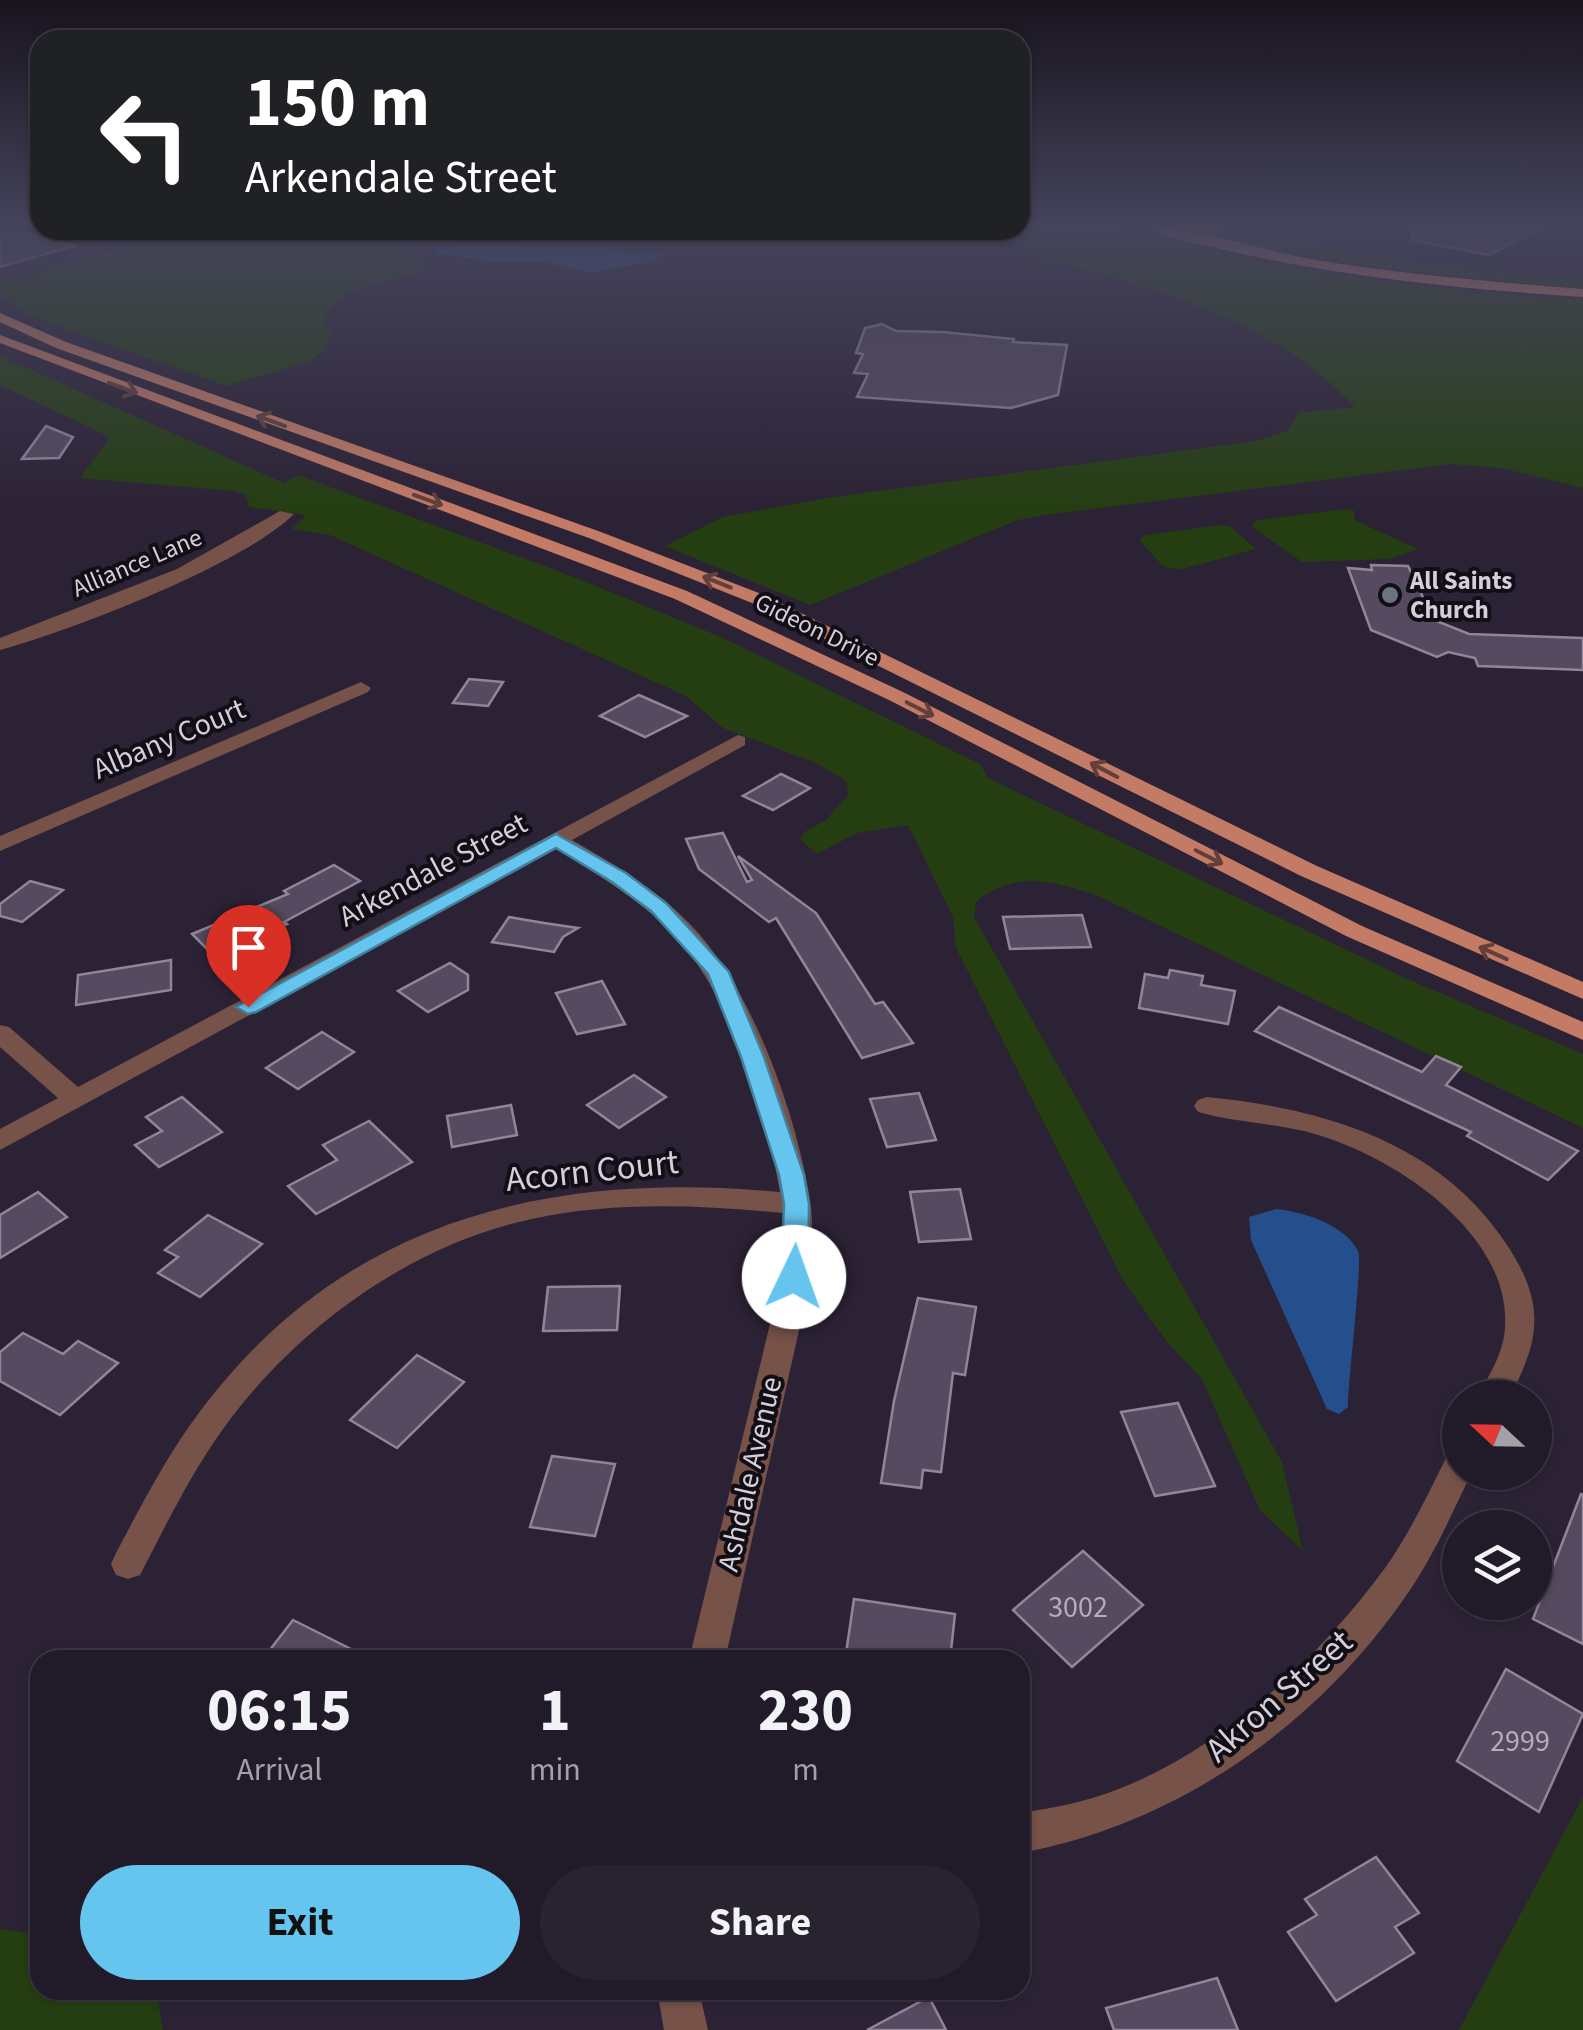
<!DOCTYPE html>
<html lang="en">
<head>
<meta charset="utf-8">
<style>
	body { margin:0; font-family:"Source Sans 3",sans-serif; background:#292330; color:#f1f3f6; height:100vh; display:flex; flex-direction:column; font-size:38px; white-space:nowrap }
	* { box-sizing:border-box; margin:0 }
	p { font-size:32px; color:#a2a1a8 }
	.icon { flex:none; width:55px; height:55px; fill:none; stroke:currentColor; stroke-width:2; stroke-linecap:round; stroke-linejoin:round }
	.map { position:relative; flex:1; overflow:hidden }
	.sheet { position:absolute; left:30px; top:1650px; width:1000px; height:350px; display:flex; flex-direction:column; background:#211a28; border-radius:30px; box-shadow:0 2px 8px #0004,0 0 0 2px #3e3845 }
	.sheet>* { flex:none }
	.top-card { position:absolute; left:30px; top:30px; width:1000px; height:210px; border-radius:30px; box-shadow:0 2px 8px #0004,0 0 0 2px #3e3845; background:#202124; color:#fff; overflow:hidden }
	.needle { width:65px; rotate:292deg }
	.buttons { position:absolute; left:1442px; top:1380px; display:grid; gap:20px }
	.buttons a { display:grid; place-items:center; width:110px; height:110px; border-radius:50%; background:#211a28; box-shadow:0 2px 8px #0004,0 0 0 2px #3e3845; font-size:50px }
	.pin { position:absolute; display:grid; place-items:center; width:85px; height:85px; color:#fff; margin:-102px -42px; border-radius:50% 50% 50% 0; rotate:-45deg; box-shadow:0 0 10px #0007 }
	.pin .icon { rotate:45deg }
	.me { position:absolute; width:110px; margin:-55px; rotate:3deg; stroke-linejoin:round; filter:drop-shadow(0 0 8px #0008) }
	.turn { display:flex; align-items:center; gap:35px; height:210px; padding:0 50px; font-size:45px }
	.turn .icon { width:130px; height:130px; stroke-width:2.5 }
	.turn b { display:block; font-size:70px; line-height:85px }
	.eta { display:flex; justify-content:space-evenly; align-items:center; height:170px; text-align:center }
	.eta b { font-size:60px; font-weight:700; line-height:70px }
	.cta { display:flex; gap:20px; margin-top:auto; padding:20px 50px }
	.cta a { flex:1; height:115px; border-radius:60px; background:#65c5ee; color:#111; font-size:40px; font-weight:700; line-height:115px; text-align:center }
	.cta a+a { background:#292330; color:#f1f3f6 }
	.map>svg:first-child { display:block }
	.green { fill:#243e11 }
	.water { fill:#244f8c }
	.building { fill:#554a5f; stroke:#91859c; stroke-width:2.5 }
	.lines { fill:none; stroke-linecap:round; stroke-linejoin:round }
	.minor { fill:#765248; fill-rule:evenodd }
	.major { fill:#c37b66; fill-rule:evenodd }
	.highway { fill:#e18b72; fill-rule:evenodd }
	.oneway { stroke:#623f3a }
	.route { fill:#65c5ee; stroke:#42809b; stroke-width:2.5 }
	.worship-dot { fill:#6b7280; stroke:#120e16; stroke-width:4 }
	.labels { text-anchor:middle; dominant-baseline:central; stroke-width:8; stroke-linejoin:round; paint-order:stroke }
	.far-street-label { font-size:25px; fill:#d5cedb; stroke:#120e16 }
	.far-poi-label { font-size:25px; font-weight:bold; fill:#d5cedb; stroke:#120e16; text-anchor:start }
	.street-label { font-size:30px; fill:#d5cedb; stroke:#120e16 }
	.near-number-label { font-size:30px; fill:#b5adbc }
	.near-street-label { font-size:35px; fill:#d5cedb; stroke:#120e16 }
</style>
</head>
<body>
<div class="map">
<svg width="1583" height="2030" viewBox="0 0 1583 2030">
	<rect width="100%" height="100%" fill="#2c2235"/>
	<g class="green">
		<path d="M1020,227H1113L1290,268L1434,288L1583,300V488L1501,468L1451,464L1045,515L1018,520L810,605L665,546L723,517L833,497L1256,441L1288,431L1298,413L1355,407C1264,310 1145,289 1022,252L1024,243L983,238L985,230Z"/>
		<path d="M1168,227H1213L1415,264L1583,279V288C1442,277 1305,261 1168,227Z"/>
		<path d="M193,230H415L406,234L410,255L425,267C394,291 342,275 325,320L331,336L323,352L307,362L226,386L33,317L0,296V282Z"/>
		<path d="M0,356L284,483L298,475L574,577L723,638L980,764L988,778L1403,977L1583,1054V1128L1098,896C1056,881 1013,870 976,902L974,917L1282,1462L1303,1551L1260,1510L1202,1379L1168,1343L1124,1282L956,948L953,917L908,825L857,833L817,854L800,839L806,831L825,821L849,794L846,781L816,763L723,728L686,696L330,535L292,529L306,515L249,507L246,495L235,491L80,478L110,437L0,385Z"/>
		<path d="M1346,509L1355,511L1354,520L1418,549L1389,559L1302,562L1251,526L1257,520Z"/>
		<path d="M1221,525L1231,527L1256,549L1179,570L1163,566L1139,540L1145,535Z"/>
		<path d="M1583,1797V2030H1459Z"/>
		<path d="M0,1929L40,1935V1990H142L158,2002L163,2030H0Z"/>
	</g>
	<g class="water">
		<path d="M454,244L603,246L630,254L666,252L650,262L589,273L545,262H497L436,253V249Z"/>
		<path d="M1276,1209C1304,1212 1344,1224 1358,1251C1363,1260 1348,1382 1348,1407L1339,1414L1327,1409L1251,1240L1249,1217Z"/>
	</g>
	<g class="building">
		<path d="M1413,227H1541L1489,255L1412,240Z"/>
		<path d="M20,232L74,246L0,267V237Z"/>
		<path d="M882,324L896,331L943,332L1014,339L1013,342L1067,345L1058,395L1011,408L857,397L868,374L854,373L863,354L856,353L865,328Z"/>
		<path d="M46,426L73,437L59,458L22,459Z"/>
		<path d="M1371,565L1408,566L1434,620L1469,634L1583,638V670L1478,666L1475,658L1448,652L1437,657L1371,630L1348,568L1372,570Z"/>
		<path d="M469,679L503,682L488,706L453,703Z"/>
		<path d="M639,695L687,716L645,737L600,716Z"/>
		<path d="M781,774L810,788L773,810L743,796Z"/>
		<path d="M723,833L747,882L752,880L738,856L816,913L875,1004L883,1002L913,1043L862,1058L776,918L769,922L699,869L686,839Z"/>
		<path d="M334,865L360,881L284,922L287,924L214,956L192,934L288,894L284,891Z"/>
		<path d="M30,881L63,890L22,922L0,916V904Z"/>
		<path d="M1082,915L1091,947L1010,949L1003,917Z"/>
		<path d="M509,917L544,923L578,928L563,937L554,952L492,942Z"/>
		<path d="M171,960V990L76,1005L78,975Z"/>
		<path d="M450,963L468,975V990L428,1012L398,991Z"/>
		<path d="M1170,970L1203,976L1201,985L1235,991L1228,1024L1139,1008L1145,974L1168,978Z"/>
		<path d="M602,981L625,1024L577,1034L556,993Z"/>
		<path d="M1279,1007L1422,1072L1436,1056L1461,1067L1446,1085L1578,1151L1548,1180L1467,1136L1471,1132L1255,1031Z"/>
		<path d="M322,1032L354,1052L298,1089L266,1068Z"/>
		<path d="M634,1075L666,1097L619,1128L587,1105Z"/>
		<path d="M919,1093L936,1140L887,1147L870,1099Z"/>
		<path d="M182,1097L222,1132L159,1167L135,1145L162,1131L146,1117Z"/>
		<path d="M511,1105L517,1135L452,1147L447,1116Z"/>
		<path d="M369,1121L412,1162L316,1214L288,1186L337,1160L323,1145Z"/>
		<path d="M960,1189L971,1239L919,1242L910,1192Z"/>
		<path d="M38,1192L67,1217L0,1258V1215Z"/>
		<path d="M208,1215L262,1244L200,1297L158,1273L178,1257L165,1250Z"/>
		<path d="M620,1286L617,1330L543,1331L548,1287Z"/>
		<path d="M918,1298L976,1307L965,1375L953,1373L941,1472L923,1470L921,1488L881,1483L894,1401Z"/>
		<path d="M23,1333L63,1354L78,1341L118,1363L60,1415L0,1381V1352Z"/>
		<path d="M417,1355L464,1382L397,1448L350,1420Z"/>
		<path d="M1178,1403L1215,1486L1155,1496L1121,1412Z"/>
		<path d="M552,1456L615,1464L595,1536L530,1527Z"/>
		<path d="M1581,1494L1583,1495V1644L1533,1619Z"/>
		<path d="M1083,1551L1143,1605L1072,1667L1013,1610Z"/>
		<path d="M854,1599L955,1614L950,1660H845Z"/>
		<path d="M293,1620L373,1660H262Z"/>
		<path d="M1506,1669L1583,1714L1539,1812L1457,1761Z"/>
		<path d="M1376,1857L1419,1913L1395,1927L1414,1953L1336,2001L1288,1932L1317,1915L1305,1899Z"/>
		<path d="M1217,1978L1238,2030H1114L1106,2008Z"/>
		<path d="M929,1997L946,2030H867Z"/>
	</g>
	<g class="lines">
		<g class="minor">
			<path d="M722,230H986L987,231L981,234L748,237Z"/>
			<path d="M280,511L294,514C244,564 71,631 0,650V638L177,569Z"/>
			<path d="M361,682L371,688L368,692L0,851V836Z"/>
			<path d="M738,735L745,737V745L572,840C613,864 656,889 690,924C751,986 797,1115 810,1200C815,1233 810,1267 806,1299L725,1660H689L776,1299L783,1213C700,1205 614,1201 532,1219C410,1245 296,1328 223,1429C190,1475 166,1525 140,1575L128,1579L116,1575L111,1564L116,1553C142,1504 167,1455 201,1410C346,1217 551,1171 780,1192C766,1112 731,994 673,934C639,899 597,874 556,849L0,1150V1129L58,1098L0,1047V1025L9,1027L78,1087Z"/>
			<path d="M1207,1097C1321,1108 1439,1142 1505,1242C1545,1301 1542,1337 1509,1398H1477C1489,1375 1504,1353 1505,1327C1511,1234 1396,1158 1318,1135C1279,1123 1237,1123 1198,1112L1194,1106L1198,1100Z"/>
			<path d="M1460,1450V1472H1472C1453,1511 1436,1551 1412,1587C1322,1722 1180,1824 1020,1853V1813C1053,1808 1085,1802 1116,1790C1222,1750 1319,1658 1385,1568C1410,1533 1429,1492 1448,1454Z"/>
			<path d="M657,1990H699L708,2030H664Z"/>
		</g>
		<g class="major">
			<path d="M0,313L66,342L601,532L764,595L1317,866L1583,982V999L1301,876L752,603L589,538L56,348L0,322Z"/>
			<path d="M0,335L687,591L905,693L1362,926L1583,1022V1040L1346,936L891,701L675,599L0,343Z"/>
		</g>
		<path class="highway" d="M1146,227C1200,227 1256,249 1310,259C1400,274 1492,282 1583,289V297C1466,289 1349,278 1234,252C1206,245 1170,241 1146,227Z"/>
	</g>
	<defs><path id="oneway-shaft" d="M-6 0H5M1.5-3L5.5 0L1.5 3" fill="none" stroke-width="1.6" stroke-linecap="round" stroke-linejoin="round" transform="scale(2.5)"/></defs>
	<g class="oneway">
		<use href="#oneway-shaft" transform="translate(123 388) rotate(20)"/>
		<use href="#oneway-shaft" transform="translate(271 421) rotate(-160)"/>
		<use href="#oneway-shaft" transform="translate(428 500) rotate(20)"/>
		<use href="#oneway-shaft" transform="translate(717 582) rotate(-158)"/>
		<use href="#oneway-shaft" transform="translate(920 709) rotate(27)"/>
		<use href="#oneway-shaft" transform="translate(1104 770) rotate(-152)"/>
		<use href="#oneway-shaft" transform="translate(1209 857) rotate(27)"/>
		<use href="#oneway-shaft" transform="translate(1493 953) rotate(-156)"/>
	</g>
	<linearGradient id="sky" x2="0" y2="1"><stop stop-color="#18131d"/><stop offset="0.44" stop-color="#45445c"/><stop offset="1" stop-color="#45445c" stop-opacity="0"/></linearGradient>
	<rect width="1583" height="512" fill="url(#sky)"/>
	<path class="route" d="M556,834L626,873L666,903L729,972L764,1057L804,1175L809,1204L808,1277L804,1284H785L781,1277L784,1204L779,1175L741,1057L708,974L651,911L612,882L556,848L256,1012L248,1014L236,1007Z"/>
	<circle class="worship-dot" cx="1390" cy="595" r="10"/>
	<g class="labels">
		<g class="far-street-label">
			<text transform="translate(137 563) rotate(-23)">Alliance Lane</text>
			<text transform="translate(817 630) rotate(26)">Gideon Drive</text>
		</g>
		<g class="far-poi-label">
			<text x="1410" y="581">All Saints<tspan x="1410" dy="29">Church</tspan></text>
		</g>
		<g class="street-label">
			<text transform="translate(169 739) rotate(-23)">Albany Court</text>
			<text transform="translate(433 870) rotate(-28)">Arkendale Street</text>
			<text transform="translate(750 1474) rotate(-77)">Ashdale Avenue</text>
		</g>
		<g class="near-number-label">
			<text x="1078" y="1607">3002</text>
			<text x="1520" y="1741">2999</text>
		</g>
		<g class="near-street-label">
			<text transform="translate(592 1171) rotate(-6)">Acorn Court</text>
			<text transform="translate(1279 1696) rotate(-41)">Akron Street</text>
		</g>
	</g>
</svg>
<div class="buttons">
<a><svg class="needle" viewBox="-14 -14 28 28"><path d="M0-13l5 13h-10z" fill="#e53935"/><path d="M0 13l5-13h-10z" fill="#a2a1a8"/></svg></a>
<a><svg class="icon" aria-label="layers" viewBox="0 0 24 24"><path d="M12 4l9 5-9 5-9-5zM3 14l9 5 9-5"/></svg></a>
</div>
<div class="pin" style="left:248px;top:1007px;background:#d93025"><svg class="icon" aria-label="arrive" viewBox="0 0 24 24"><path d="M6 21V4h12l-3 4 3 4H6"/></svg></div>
<svg class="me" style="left:794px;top:1277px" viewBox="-20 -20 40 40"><circle r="19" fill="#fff"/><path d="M0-13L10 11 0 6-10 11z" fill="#65c5ee"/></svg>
<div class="top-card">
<div class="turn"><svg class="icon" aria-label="left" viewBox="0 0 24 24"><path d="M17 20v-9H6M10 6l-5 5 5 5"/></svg><div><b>150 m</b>Arkendale Street</div></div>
</div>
<section class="sheet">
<div class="eta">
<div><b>06:15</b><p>Arrival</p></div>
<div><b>1</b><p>min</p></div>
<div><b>230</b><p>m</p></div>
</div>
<div class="cta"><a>Exit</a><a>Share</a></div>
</section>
</div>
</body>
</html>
